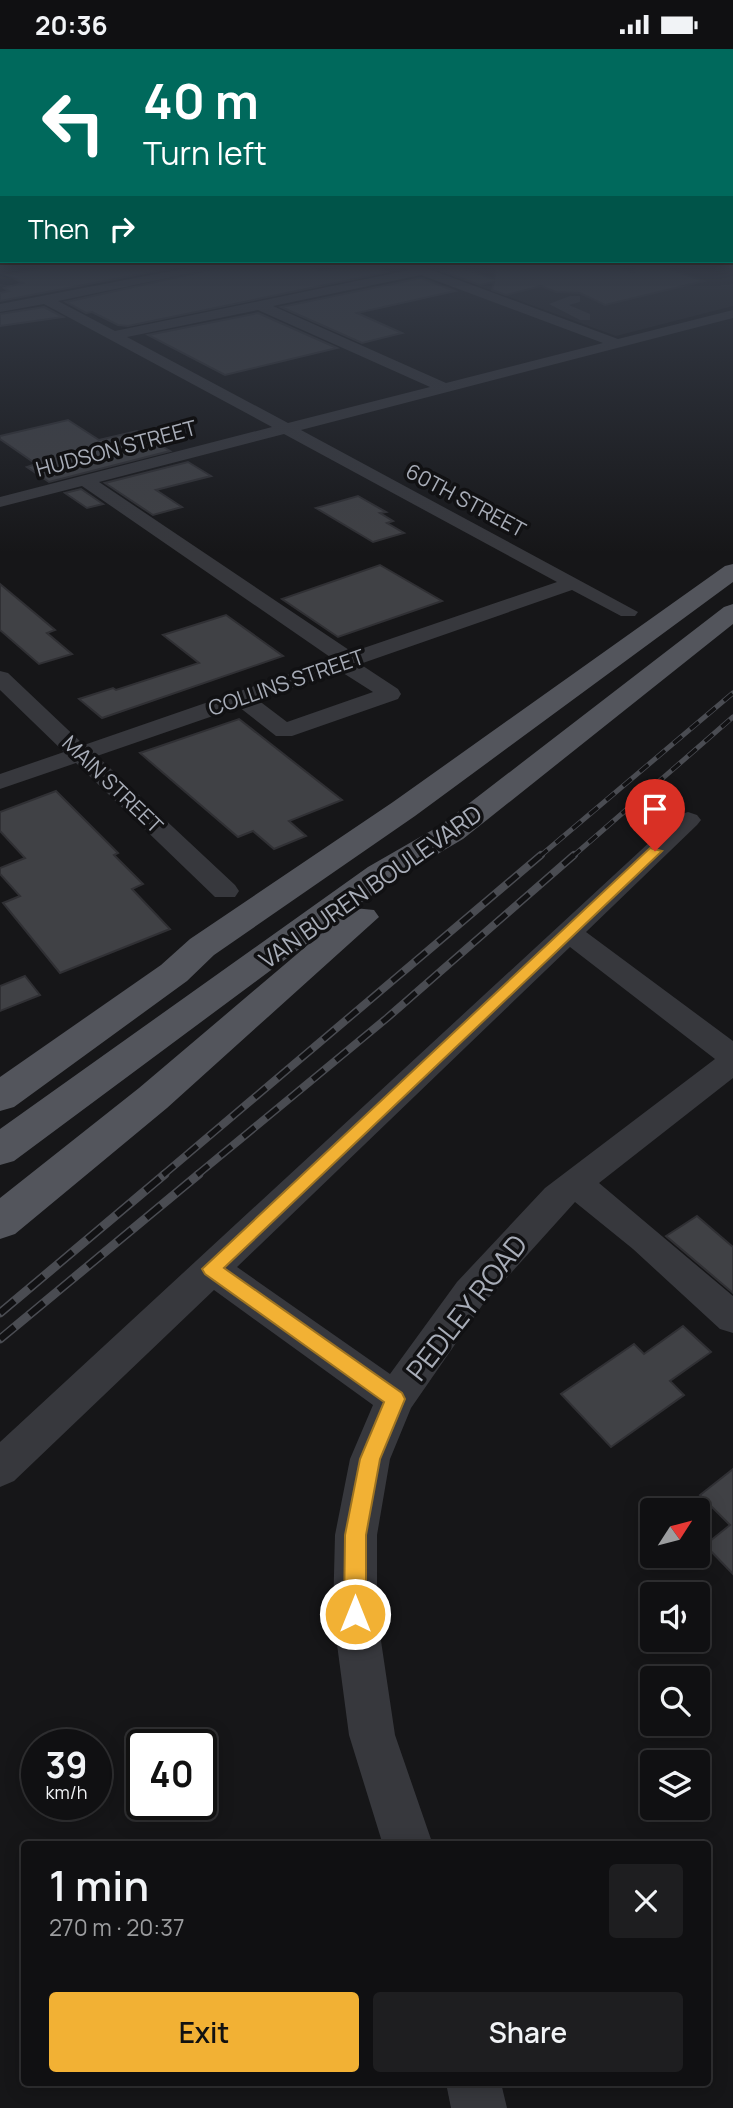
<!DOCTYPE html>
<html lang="en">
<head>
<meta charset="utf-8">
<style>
	body { margin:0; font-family:Manrope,sans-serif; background:#1e1e20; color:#f1f3f6; height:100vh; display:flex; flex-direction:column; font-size:26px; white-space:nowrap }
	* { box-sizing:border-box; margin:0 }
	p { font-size:23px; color:#9c9d9f }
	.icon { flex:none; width:38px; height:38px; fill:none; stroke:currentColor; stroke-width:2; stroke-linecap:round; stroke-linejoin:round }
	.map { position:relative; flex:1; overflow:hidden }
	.sheet { position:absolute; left:21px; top:1792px; width:690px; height:245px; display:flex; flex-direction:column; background:#101012; border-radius:7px; box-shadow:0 4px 18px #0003,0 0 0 2px #303032 }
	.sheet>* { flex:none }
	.top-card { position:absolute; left:0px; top:0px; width:733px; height:214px; box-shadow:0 4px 18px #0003,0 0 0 2px #303032; background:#00695c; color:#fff; overflow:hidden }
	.needle { width:46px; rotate:54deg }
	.fabs { position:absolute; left:640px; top:1449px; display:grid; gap:14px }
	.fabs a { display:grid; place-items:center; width:70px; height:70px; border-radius:7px; background:#101012; box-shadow:0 4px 18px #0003,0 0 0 2px #303032; font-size:35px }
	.speed { position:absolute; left:21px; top:1680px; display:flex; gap:14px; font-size:35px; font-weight:700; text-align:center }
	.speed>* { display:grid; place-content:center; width:91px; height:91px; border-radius:50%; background:#101012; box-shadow:0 4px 18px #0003,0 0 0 2px #303032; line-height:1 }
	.speed small { font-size:18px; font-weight:400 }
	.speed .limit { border:4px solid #111; border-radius:10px; background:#fff; color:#111 }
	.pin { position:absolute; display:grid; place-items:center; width:60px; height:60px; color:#fff; margin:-72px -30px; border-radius:50% 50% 50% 0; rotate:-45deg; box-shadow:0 0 7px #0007 }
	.pin .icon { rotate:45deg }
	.me { position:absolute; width:77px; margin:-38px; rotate:0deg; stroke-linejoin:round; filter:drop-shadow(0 0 5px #0008) }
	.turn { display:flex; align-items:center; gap:24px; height:147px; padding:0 28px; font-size:32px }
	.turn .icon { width:91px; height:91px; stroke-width:2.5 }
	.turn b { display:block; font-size:49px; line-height:60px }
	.then { display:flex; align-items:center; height:66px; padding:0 28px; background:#0003; gap:14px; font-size:26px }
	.round { display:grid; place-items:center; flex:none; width:74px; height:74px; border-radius:7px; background:#1e1e20 }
	.head { display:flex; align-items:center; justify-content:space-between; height:119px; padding:0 28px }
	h1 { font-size:42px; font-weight:600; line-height:52px }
	.button { display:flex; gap:14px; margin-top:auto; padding:14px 28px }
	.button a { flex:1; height:80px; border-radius:7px; background:#f2b134; color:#111; font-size:28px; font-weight:600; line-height:80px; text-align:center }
	.button a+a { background:#1e1e20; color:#f1f3f6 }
	.status { display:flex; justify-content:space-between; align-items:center; height:49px; padding:0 35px; background:#101012; direction:ltr }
	.status svg { height:19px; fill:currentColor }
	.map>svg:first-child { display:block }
	.built { fill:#222225 }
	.building { fill:#404145; stroke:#303034; stroke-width:2 }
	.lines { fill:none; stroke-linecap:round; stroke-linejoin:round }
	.minor { fill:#37383d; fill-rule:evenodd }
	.major { fill:#53555c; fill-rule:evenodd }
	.rail-far2-casing { stroke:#4a4c52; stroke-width:5 }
	.rail-far1-casing { stroke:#4a4c52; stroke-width:8 }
	.rail-casing { stroke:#4a4c52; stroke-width:9 }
	.rail-far2 { stroke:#111113; stroke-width:3.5; stroke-dasharray:11; stroke-linecap:butt }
	.rail-far1 { stroke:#111113; stroke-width:5; stroke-dasharray:15; stroke-linecap:butt }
	.rail { stroke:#111113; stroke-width:6; stroke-dasharray:19; stroke-linecap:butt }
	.route { fill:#f2b134; stroke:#9d7322; stroke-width:2 }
	.labels { text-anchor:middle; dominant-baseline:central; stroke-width:7; stroke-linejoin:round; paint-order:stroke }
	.far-street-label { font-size:21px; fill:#a8adb8; stroke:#111113 }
	.street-label { font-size:24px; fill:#a8adb8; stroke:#111113 }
	.near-street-label { font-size:28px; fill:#a8adb8; stroke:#111113 }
</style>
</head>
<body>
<div class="status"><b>20:36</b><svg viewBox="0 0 49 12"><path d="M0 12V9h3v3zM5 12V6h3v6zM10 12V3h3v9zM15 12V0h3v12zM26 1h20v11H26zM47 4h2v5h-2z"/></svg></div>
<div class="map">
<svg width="733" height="2059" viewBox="0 0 733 2059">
	<rect width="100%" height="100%" fill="#161618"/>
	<path class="built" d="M422,216H733V257L616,287Z"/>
	<g class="building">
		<path d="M59,216H188L0,252V244L9,242L4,239L23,234L7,226Z"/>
		<path d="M232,216H304L319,222L370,216L388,223L128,277L118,276L92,263L86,264L66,253Z"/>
		<path d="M491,216H611L634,224L635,216H656L704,232L605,256L580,244L556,243L541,237L506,246L492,241L494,233L480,236L441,222L458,218L494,230L496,221Z"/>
		<path d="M421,229L455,242L357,264L402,284L362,294L281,258Z"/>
		<path d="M44,258L63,268L0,277V265Z"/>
		<path d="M258,264L337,299L225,326L148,286Z"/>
		<path d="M68,371L99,391L137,382L170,402L49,433L27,418L36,415L0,390V387Z"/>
		<path d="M188,413L211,427L156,441L182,458L153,466L105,434Z"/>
		<path d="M81,440L103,455L87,459L65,444Z"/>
		<path d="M358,447L386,463L380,464L393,472L387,474L404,484L373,493L316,459Z"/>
		<path d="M380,516L442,552L338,588L282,550Z"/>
		<path d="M0,535L55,581L47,584L72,605L39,615L0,581Z"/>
		<path d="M226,566L283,607L102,669L79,650L113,639L116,641L199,614L163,586Z"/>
		<path d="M239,670L342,751L289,772L306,787L274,800L253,782L238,788L140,704Z"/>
		<path d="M56,742L118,804L114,806L143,835L132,840L170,880L60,924L3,854L20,847L0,825V819L25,809L0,782V763Z"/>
		<path d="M25,927L40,946L0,962V937Z"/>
		<path d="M697,1167L733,1198V1244L666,1187Z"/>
		<path d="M683,1277L711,1303L670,1332L684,1346L611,1398L561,1345L634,1295L644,1305Z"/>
		<path d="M733,1420V1525L705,1496L730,1476L700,1446Z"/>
	</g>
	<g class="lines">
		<g class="minor">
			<path d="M203,216H230L58,252L115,282L409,221L400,216H418L618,290L733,261V269L301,381L638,563L635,567H621L572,541L360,615L398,640L401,645L398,650L292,687H276L239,658L97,707L235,836L239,842L235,848H215L76,714L0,740V725L64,703L0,641V622L8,624L84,696L333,610L82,437L0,458V448L272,378L44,255L0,263V255ZM421,226L603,294L446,334L273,257ZM258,261L430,338L288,374L127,288ZM284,385L557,533L352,603L99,433ZM340,622L373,643L287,673L258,651Z"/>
			<path d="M570,247H580V253L569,256L590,265V271H580L549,255Z"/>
			<path d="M688,763L697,766L701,771L697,776L586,883L733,992V1029L599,1134L733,1247V1284L720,1280L633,1200L575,1153L483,1255L411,1359L390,1410L377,1486V1565L395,1686L433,1796H383L349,1686L333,1565L335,1486L350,1410L373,1356L214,1241L14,1432L0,1438V1393L679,766ZM570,898L715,1010L545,1139L457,1233L390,1325L237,1218Z"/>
			<path d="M446,2034H501L507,2059H451Z"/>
		</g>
		<g class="major">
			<path d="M733,515V533L415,767L214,906L187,932L14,1058L0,1062V1028L161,916L190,890L393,753L725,517Z"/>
			<path d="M733,555V575L463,790L392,832L354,859L374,861L379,868L167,1059L15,1185L0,1190V1149L139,1039L329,878L14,1112L0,1116V1080L368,818L441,776L724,558Z"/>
		</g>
		<g class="rail-far2-casing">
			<g id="rail-far2">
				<path d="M539,808L733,644"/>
				<path d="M572,808L733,668"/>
			</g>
		</g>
		<g class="rail-far1-casing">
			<g id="rail-far1">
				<path d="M163,1126L541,806"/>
				<path d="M197,1126L387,969L574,806"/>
			</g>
		</g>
		<g class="rail-casing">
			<g id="rail">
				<path d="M0,1264L165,1125"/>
				<path d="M0,1290L199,1125"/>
			</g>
		</g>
		<use href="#rail-far2" class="rail-far2"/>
		<use href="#rail-far1" class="rail-far1"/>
		<use href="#rail" class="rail"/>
	</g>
	<linearGradient id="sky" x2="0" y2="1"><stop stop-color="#0c0c0d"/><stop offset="0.43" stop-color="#363c48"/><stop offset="1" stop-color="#363c48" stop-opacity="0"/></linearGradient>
	<rect width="733" height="504" fill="url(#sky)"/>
	<path class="route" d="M650,799L662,802L224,1219L402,1344L405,1350L380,1410L366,1486V1565L363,1573L355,1576L347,1573L344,1565L345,1486L360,1410L384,1353L205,1225L202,1220Z"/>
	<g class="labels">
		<g class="far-street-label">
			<text transform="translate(116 399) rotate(-15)">HUDSON STREET</text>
			<text transform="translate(466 451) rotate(28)">60TH STREET</text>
			<text transform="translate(286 633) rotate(-19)">COLLINS STREET</text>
			<text transform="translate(113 735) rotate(44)">MAIN STREET</text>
		</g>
		<g class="street-label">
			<text transform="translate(370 837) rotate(-35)">VAN BUREN BOULEVARD</text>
		</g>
		<g class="near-street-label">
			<text transform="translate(466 1258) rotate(-52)">PEDLEY ROAD</text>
		</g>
	</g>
</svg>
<div class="fabs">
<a><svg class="needle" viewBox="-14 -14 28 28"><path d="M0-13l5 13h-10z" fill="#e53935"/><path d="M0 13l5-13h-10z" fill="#9c9d9f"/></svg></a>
<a><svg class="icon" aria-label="sound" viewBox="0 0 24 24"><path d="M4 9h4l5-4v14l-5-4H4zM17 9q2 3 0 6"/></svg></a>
<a><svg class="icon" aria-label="search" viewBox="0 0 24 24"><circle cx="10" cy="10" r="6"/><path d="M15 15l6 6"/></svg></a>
<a><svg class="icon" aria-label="layers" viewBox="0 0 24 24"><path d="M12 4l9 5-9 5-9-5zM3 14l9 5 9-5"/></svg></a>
</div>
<div class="speed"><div>39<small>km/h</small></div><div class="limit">40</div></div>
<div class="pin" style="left:655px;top:802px;background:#d93025"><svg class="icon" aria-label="arrive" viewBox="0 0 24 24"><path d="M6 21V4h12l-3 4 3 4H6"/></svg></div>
<svg class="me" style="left:355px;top:1565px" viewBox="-20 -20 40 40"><circle r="17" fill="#f2b134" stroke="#fff" stroke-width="3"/><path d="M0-11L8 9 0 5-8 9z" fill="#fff"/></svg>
<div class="top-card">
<div class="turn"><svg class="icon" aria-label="left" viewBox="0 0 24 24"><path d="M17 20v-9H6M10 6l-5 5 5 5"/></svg><div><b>40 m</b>Turn left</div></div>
<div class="then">Then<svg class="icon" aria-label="right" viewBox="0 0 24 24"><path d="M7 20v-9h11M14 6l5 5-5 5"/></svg></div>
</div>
<section class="sheet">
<div class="head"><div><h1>1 min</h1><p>270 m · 20:37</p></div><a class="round"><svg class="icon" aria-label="close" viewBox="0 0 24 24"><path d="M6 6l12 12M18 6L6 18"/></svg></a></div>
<div class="button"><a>Exit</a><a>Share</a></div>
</section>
</div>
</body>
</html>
